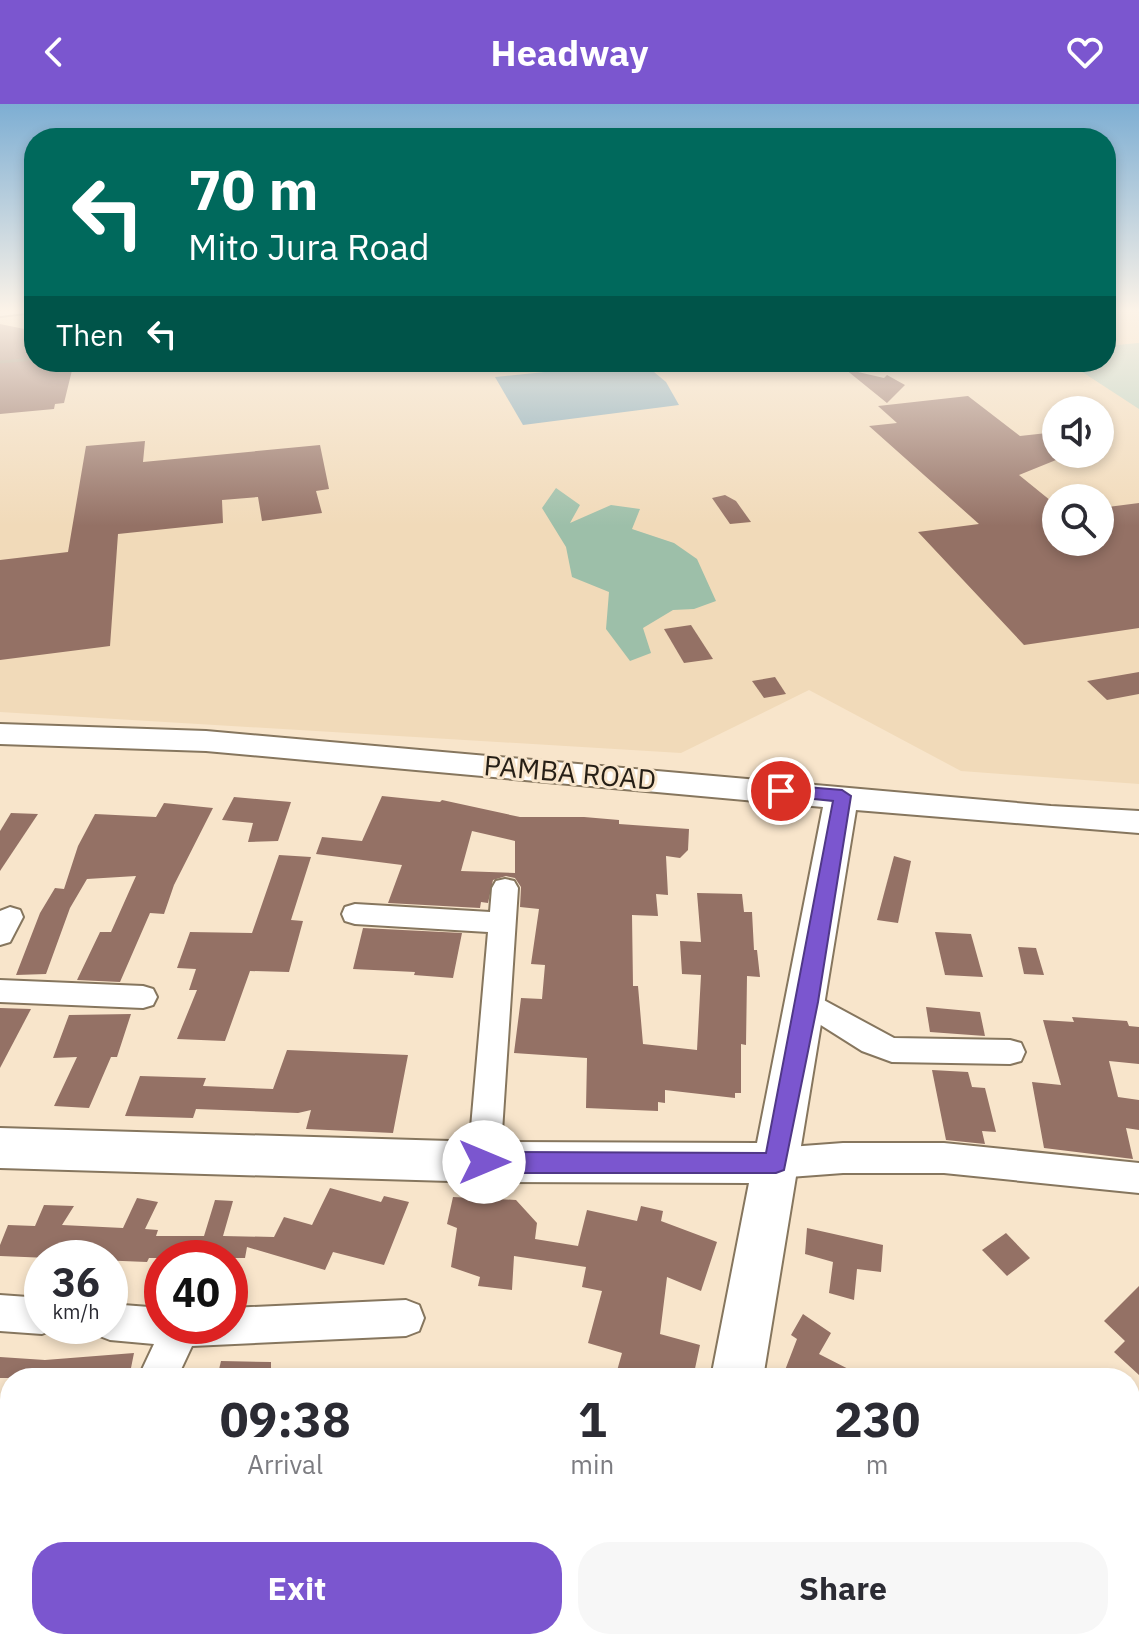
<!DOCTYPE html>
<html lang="en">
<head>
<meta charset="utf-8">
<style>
	body { margin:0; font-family:"IBM Plex Sans",sans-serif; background:#f7f7f7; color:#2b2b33; height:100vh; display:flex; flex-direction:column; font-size:30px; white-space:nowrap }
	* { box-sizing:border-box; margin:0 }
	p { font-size:26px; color:#7c7c81 }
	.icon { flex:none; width:44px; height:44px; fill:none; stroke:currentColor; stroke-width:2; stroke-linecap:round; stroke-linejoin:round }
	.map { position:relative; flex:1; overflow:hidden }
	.drawer { position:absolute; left:0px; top:1264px; width:1140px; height:282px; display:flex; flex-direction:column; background:#fff; border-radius:32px 32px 0 0; box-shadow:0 4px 12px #0003 }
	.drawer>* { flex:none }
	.banner { position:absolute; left:24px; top:24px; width:1092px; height:244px; border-radius:32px; box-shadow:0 4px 12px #0003; background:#00695c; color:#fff; overflow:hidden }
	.controls { position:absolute; left:1042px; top:292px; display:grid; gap:16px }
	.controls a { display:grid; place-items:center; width:72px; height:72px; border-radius:50%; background:#fff; box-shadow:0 4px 12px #0003; font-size:40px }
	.speed { position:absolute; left:24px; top:1136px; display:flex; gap:16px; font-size:40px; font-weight:700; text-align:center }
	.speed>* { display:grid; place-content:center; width:104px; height:104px; border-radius:50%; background:#fff; box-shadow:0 4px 12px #0003; line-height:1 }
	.speed small { font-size:20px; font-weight:400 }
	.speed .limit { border:12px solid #d22; background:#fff; color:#111 }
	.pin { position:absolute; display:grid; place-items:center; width:68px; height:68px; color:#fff; margin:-34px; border:4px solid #fff; border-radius:50%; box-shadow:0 2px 8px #0007 }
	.me { position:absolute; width:88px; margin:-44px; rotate:90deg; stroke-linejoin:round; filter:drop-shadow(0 0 6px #0008) }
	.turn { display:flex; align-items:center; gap:28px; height:168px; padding:0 32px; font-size:36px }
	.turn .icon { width:104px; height:104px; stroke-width:2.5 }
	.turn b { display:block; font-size:56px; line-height:68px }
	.then { display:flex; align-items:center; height:76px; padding:0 32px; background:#0003; gap:16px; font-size:30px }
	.eta { display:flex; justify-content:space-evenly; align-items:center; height:136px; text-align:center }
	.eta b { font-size:48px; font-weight:700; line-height:56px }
	.action { display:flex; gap:16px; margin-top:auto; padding:16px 32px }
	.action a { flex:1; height:92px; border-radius:32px; background:#7b56cf; color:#fff; font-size:32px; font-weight:700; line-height:92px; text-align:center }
	.action a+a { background:#f7f7f7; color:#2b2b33 }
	header { display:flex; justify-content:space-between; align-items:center; height:104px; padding:0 32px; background:#7b56cf; color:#fff; font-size:36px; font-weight:700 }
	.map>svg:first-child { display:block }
	.built { fill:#f1dab9; fill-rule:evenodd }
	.green { fill:#b6cfbe }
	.forest { fill:#9dbfa9 }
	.water { fill:#7ea5b4 }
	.building { fill:#947165; fill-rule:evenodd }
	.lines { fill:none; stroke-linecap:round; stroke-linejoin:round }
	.street-casing { stroke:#86765e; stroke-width:4 }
	.secondary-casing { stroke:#86765e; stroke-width:4 }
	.street { fill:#fff; fill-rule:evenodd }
	.secondary { fill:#fff; fill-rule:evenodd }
	.rail { stroke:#877b6a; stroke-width:3 }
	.route { fill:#7b56cf; stroke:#503887; stroke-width:2 }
	.labels { text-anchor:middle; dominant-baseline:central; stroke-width:6; stroke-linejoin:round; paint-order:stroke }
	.street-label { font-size:28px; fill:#261f16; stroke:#f8e5cb }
</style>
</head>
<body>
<header><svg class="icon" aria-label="back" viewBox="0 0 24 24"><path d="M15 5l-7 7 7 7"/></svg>Headway<svg class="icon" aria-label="heart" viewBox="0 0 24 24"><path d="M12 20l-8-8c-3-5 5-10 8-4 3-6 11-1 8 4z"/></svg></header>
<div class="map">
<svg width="1139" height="1545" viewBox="0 0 1139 1545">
	<rect width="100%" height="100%" fill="#f8e5cb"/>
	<path class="built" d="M0,205H34V258H1106V205H1139V680L961,667L809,586L681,649L0,608ZM1056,306H1100V350H1056ZM1056,394H1100V438H1056Z"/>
	<path class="green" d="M1139,239V305L1067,258H1106V242Z"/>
	<path class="forest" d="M556,384L580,401L570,419L611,401L640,405L632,425L674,439L697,455L716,497L694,505L673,506L643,524L651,549L630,557L606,525L609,488L572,473L566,443L542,404Z"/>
	<path class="water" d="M642,258L666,278L679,301L523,321L495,273Z"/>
	<g class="building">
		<path d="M0,220L34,227V258H74L64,299L55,300L54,305L0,310Z"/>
		<path d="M845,265L884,274L887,271L905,281L887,299Z"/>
		<path d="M968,292L1020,332L1056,328V356L1019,371L1056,401V438H1100V404L1139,399V524L1024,541L918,428L979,420L869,322L897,319L878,302Z"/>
		<path d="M145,337L143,358L320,341L329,385L316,387L322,409L262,417L258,393L222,396L223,419L118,430L110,542L0,556V456L68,448L86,342Z"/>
		<path d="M725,391L736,397L751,418L730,420L712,394Z"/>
		<path d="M691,521L713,555L684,559L664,525Z"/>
		<path d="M1139,568V590L1107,596L1087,577Z"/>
		<path d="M775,573L786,590L764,594L752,577Z"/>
		<path d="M382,692L440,698L442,696L520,713H584L619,716V720L689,725L688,746L680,754L666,752L668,791L656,790L658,812L632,811L633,882H638L643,940L697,946L701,871L682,870L680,837L701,838L697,789L742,790L744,808H752L754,846H757L760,873L747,872L746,941L741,940V989H735V994L665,986V999L658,998V1007L586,1004L587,954L514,949L521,894L542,895L545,861L531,860L539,805L520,803L521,783L515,774L506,772L493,776L488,799L481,798L480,804L388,799L402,761L316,750L322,733L362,737ZM472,727L515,737V769L461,767Z"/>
		<path d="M234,693L291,698L278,737L248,738L253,719L222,716Z"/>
		<path d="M164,699L213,704L174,781L164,810L150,809L120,878L77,876L100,828H111L136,772L87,775L70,804L46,870L16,871L40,809L55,784L64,785L78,742L95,710L156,713Z"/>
		<path d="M11,709L38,710L0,767V727Z"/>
		<path d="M279,751L311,753L291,816L303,817L289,868L250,867L225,937L177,935L197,886H189L196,865L177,864L190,828L252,829Z"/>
		<path d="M894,752L911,757L898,819L877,816Z"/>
		<path d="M363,824L462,829L453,874L414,871L415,868L353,865Z"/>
		<path d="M935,828L971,830L983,873L945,871Z"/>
		<path d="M1018,843L1036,844L1044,871L1024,870Z"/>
		<path d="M926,903L980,908L985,932L930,928Z"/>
		<path d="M0,904L31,905L0,964Z"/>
		<path d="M131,910L117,953H111L89,1004L54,1002L77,953L53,954L69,911Z"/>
		<path d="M1072,913L1127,917L1129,922L1139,923V960L1109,957L1118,993L1139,996V1026L1126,1024L1133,1055L1044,1044L1032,978L1061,981L1043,916L1074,918Z"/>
		<path d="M287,946L408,951L393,1029L306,1025L311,1006L298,1009L196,1005L193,1014L125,1012L140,972L206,974L203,982L273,985Z"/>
		<path d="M932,966L968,968L972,983L985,984L996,1028L982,1027L985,1040L946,1036Z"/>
		<path d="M330,1084L381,1098L384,1092L409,1098L384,1161L333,1148L325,1166L247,1143L245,1154H149L147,1158L0,1152V1141L8,1121L35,1122L44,1101L74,1102L62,1121L123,1124L137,1094L158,1098L145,1125L158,1126L156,1132H204L215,1096L233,1097L223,1132L274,1133L284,1113L312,1121Z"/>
		<path d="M453,1093L516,1096L537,1119L535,1135L578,1142L587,1106L637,1117L641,1102L663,1107L661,1117L717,1138L701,1187L667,1173L660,1230L700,1241L693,1274H615L622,1249L588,1239L602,1187L582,1183L586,1163L514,1152L512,1186L478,1182L480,1173L451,1163L457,1124L447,1120Z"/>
		<path d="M807,1124L883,1141L881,1168L857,1165L854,1196L829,1189L833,1158L805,1150Z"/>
		<path d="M1006,1129L1030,1154L1007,1172L982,1146Z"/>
		<path d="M1139,1182V1271L1114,1248L1125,1237L1104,1217Z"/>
		<path d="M803,1210L831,1229L819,1250L866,1274H782L797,1235L791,1231Z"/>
		<path d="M134,1249L129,1274H0V1253L45,1256Z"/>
		<path d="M221,1257L271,1258V1274H217Z"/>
	</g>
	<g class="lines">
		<g class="street-casing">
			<g id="street">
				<path d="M0,205H34V208L0,212Z"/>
				<path d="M505,775L514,777L518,784L500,1058L496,1068L484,1073L472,1068L468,1058L488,828L355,820L345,817L342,810L345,803L355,800L490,808L492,784L496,777Z"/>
				<path d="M10,803L20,806L23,813L10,838L0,841V807Z"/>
				<path d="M0,876L143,882L153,885L157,893L153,901L143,904L0,898Z"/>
				<path d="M807,887L894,934L1010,936L1021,939L1025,948L1021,957L1010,960L892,958L862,947L797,906L792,898L797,890Z"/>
				<path d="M843,1039H944L1139,1059V1089L944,1069H843L776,1074L764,1069L760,1059L764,1049L776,1044Z"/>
				<path d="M0,1191L42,1194V1222H56L55,1225L42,1230L0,1227Z"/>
				<path d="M406,1196L419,1201L424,1214L419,1227L406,1232L192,1242L177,1274H138L154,1240L110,1236L97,1231L93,1222H110V1200L162,1204V1222H230V1204Z"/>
				<path d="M1139,1431V1483L1130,1486V1435Z"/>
				<path d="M10,1536H56L52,1545H7Z"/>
				<path d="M896,1536H944L947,1545H900Z"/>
				<path d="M1056,1536H1103L1099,1545H1053Z"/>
			</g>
		</g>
		<g class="secondary-casing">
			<g id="secondary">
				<path d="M0,620L206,627L1051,702L1139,707V729L856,706L763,1274H711L749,1079L484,1078L0,1064V1024L484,1038L757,1039L823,703L206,647L0,640Z"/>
				<path d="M661,1536H723L721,1545H659Z"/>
			</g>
		</g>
		<use href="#street" class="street"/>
		<use href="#secondary" class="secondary"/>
		<path class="rail" d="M0,258L34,255"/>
	</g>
	<linearGradient id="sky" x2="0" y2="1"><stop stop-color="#7daed3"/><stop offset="0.49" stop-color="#fcf3e8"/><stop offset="1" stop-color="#fcf3e8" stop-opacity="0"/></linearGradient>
	<rect width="1139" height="422" fill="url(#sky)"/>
	<path class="route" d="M781,681L842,686L851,692L818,898L784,1066L776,1069H484L476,1066L473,1058L476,1051L484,1048L766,1049L833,697L775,691L773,687L775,683Z"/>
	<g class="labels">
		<g class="street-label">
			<text transform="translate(570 668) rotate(5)">PAMBA ROAD</text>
		</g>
	</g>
</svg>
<div class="controls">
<a><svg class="icon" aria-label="sound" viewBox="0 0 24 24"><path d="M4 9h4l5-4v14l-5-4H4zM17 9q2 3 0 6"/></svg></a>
<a><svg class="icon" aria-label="search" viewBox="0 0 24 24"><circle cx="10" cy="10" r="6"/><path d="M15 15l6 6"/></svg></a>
</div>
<div class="speed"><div>36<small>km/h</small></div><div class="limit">40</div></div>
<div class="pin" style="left:781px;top:687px;background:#d93025"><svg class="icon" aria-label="arrive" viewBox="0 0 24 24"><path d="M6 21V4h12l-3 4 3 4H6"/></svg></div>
<svg class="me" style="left:484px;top:1058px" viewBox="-20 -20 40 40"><circle r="19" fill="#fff"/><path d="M0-13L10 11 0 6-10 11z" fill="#7b56cf"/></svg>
<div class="banner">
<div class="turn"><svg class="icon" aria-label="left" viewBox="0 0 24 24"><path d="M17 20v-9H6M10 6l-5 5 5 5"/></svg><div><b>70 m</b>Mito Jura Road</div></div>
<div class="then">Then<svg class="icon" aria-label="left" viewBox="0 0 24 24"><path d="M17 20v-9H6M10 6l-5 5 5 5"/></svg></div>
</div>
<section class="drawer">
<div class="eta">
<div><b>09:38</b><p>Arrival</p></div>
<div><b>1</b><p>min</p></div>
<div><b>230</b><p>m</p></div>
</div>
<div class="action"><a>Exit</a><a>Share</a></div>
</section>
</div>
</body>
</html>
